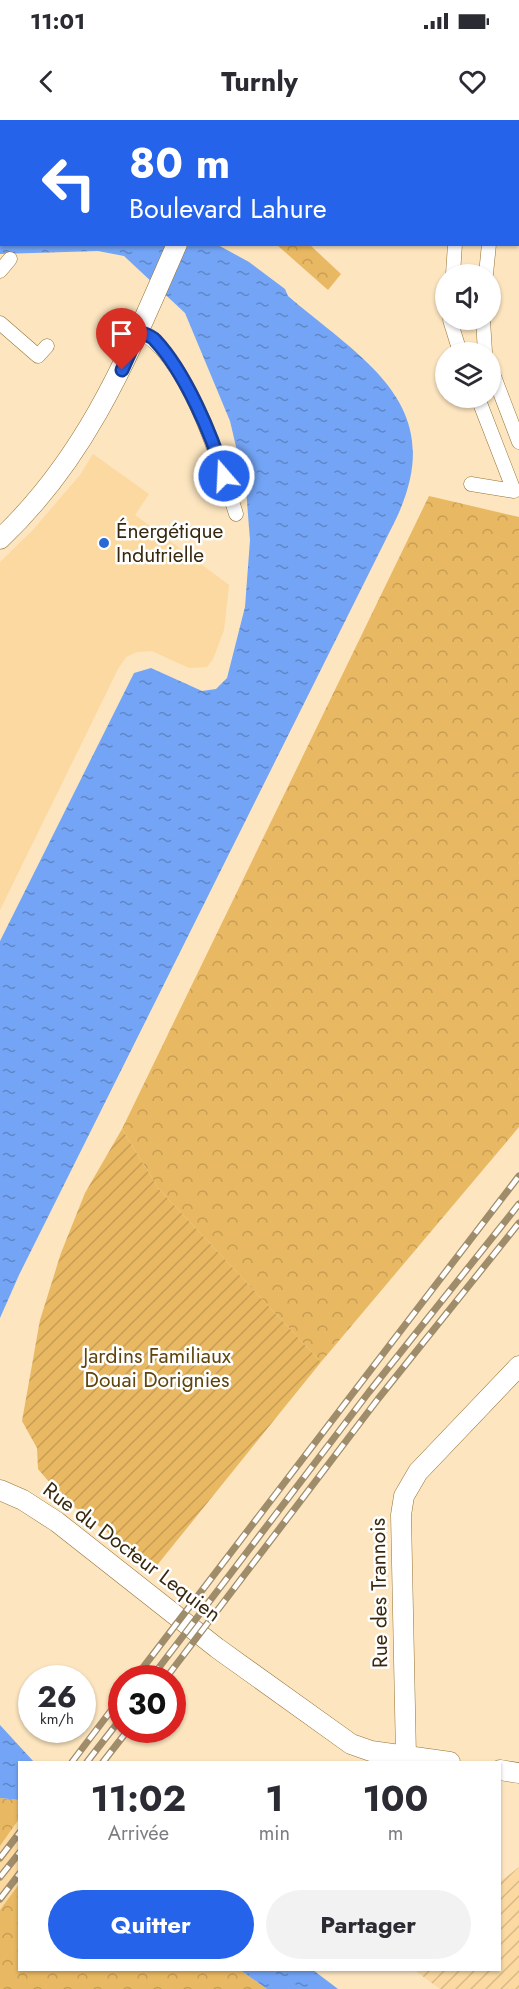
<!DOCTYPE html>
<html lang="fr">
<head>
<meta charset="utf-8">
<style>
	body { margin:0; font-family:Jost,sans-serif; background:#f2f2f3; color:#2b2b33; height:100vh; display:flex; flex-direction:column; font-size:22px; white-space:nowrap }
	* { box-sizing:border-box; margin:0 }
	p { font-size:20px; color:#7c7c81 }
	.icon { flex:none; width:33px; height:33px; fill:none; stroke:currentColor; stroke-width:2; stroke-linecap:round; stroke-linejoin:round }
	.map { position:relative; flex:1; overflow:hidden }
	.panel { position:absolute; left:18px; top:1641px; width:483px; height:210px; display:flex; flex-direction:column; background:#fff; border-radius:0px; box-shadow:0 2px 4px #0004 }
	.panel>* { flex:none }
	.top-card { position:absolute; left:0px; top:0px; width:519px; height:126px; box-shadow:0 2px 4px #0004; background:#2563eb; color:#fff; overflow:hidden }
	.controls { position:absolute; left:435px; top:144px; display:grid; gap:12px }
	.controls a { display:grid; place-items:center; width:66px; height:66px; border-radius:50%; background:#fff; box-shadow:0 2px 4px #0004; font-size:30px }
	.speed { position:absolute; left:18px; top:1545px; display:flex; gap:12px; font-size:30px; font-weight:700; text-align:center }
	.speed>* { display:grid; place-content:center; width:78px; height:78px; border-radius:50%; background:#fff; box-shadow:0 2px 4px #0004; line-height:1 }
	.speed small { font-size:15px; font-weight:400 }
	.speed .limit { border:9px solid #d22; background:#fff; color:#111 }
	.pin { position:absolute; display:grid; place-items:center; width:51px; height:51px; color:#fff; margin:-62px -26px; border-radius:50% 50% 50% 0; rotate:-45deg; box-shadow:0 0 6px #0007 }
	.pin .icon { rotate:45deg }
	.me { position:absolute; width:66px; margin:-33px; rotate:341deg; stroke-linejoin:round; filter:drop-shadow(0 0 4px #0008) }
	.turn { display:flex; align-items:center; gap:21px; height:126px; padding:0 30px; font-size:27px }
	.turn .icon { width:78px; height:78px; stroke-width:2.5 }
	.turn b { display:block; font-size:42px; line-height:51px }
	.eta { display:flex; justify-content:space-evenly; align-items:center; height:102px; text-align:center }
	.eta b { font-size:36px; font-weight:700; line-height:42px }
	.primary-button { display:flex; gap:12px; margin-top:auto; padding:12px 30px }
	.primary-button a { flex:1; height:69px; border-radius:36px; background:#2563eb; color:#fff; font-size:24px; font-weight:700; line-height:69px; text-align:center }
	.primary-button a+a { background:#f2f2f3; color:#2b2b33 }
	.status { display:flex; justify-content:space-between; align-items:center; height:42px; padding:0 30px; background:#fff; direction:ltr }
	.status svg { height:16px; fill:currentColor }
	header { display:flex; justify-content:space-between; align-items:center; height:78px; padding:0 30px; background:#fff; font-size:27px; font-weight:700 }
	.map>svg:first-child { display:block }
	.built { fill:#fbd9a0 }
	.industrial { fill:url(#industrial-furrows) }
	.forest { fill:url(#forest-crowns) }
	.garden { fill:url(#garden-furrows) }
	.water { fill:url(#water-ripples) }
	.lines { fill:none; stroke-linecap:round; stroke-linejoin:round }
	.street-casing { stroke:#957333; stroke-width:15 }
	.secondary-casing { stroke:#957333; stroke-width:21 }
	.street { stroke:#fff; stroke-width:14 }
	.secondary { stroke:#fff; stroke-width:20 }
	.rail-casing { stroke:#9f8c6b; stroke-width:7 }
	.rail { stroke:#fff; stroke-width:4.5; stroke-dasharray:14; stroke-linecap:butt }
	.route-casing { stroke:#184099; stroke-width:15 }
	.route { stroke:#2563eb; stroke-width:10 }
	.poi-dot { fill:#2869d6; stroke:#fff; stroke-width:2 }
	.labels { text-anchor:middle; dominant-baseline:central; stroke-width:5; stroke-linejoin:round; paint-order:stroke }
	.poi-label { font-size:21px; fill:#38290e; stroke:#fff; text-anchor:start }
	.park-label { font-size:21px; fill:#5f440c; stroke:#fff }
	.street-label { font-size:21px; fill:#38290e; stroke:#fff }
</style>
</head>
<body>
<div class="status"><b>11:01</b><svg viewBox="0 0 49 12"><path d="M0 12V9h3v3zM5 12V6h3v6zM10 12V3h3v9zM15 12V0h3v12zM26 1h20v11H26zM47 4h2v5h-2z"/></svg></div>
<header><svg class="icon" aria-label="back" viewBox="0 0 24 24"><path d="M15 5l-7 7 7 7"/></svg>Turnly<svg class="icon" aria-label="heart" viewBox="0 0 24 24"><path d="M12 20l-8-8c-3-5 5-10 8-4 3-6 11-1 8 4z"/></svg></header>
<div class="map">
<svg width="519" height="1869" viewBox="0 0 519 1869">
	<defs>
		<pattern id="industrial-furrows" width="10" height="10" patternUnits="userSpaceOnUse" patternTransform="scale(1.5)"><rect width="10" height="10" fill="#fbd9a0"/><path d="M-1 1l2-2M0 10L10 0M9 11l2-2" fill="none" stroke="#d8ba89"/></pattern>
		<pattern id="forest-crowns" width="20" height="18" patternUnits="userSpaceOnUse" patternTransform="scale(1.5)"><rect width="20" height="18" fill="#e8b862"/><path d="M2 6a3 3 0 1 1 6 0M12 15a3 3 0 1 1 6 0" fill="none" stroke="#c89e54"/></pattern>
		<pattern id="garden-furrows" width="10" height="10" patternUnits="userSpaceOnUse" patternTransform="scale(1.5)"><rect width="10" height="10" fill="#e8b862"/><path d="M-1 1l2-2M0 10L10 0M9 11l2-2" fill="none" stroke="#c89e54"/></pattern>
		<pattern id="water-ripples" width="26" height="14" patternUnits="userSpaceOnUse" patternTransform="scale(1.5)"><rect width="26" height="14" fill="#73a4f6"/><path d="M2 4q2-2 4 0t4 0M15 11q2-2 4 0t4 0" fill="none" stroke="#5f86c6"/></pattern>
	</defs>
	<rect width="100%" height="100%" fill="#fce5bf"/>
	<g class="built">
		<path d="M93,334L149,374L135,395L229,465L224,510L213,539L207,547L189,548L152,531L137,532L126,537L118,549L0,790V442L32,411L80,355Z"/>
		<path d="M19,1699V1764L0,1790V1726Z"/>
	</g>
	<path class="industrial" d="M519,1747V1869H440L414,1850H500V1762Z"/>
	<g class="forest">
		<path d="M277,125H310L341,154L328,170Z"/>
		<path d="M429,376L519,397V1007L321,1242L158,1068L122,1009Z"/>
		<path d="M0,1678L20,1680L19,1699L0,1726Z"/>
		<path d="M19,1764L20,1850H240L267,1869H0V1790Z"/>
	</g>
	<path class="garden" d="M122,1009L158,1068L321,1242L154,1449L63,1378L38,1349L37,1328L22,1301L40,1200L61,1133L85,1073Z"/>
	<g class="water">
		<path d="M0,0H154L2,2V124L218,125L249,142L285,169L288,176C364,241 450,285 396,399L19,1155L0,1198V821L134,553L151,548L202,571L216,569L227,558L245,487L250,420L246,369L230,301L185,193L124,136L98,131L0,134Z"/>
		<path d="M0,1605L34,1642H20L19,1680L0,1678Z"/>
		<path d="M240,1850H313L338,1869H267Z"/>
	</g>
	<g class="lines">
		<g class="street-casing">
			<g id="street">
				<path d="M465,2V0"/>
				<path d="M499,2L500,0"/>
				<path d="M518,68H519"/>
				<path d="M0,151L10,139"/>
				<path d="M453,154L455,124"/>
				<path d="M486,154L489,124"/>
				<path d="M450,200L460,232"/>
				<path d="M483,200L485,232"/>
				<path d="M0,203L38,236L47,226"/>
				<path d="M139,212C187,233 221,346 236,394"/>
				<path d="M490,246L519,322"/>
				<path d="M471,364L514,371L478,278"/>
			</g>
		</g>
		<g class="secondary-casing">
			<g id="secondary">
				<path d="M234,2V0"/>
				<path d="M0,419C89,335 129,233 177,124"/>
				<path d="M0,1370L23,1380L57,1402L217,1528L351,1624L371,1631L450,1642"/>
				<path d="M406,1636L401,1395L404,1376L418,1352L519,1246"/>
				<path d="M500,1650L519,1653"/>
			</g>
		</g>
		<use href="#street" class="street"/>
		<use href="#secondary" class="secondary"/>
		<g class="rail-casing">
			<g id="rail">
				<path d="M135,1558L519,1056"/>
				<path d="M151,1558L369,1272L519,1084"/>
				<path d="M166,1558L378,1279L519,1103"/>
				<path d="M72,1642L122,1576"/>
				<path d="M87,1642L122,1597"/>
				<path d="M103,1642L128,1610"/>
				<path d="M0,1738L20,1712"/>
				<path d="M0,1757L20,1732"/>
				<path d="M0,1779L20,1753"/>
			</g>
		</g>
		<use href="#rail" class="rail"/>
	</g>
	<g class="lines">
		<g class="route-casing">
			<path id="route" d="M122,250L139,212C145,214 152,216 155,220C185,252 212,315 224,356"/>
		</g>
		<use href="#route" class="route"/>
	</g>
	<circle class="poi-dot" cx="104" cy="423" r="6"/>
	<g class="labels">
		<g class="poi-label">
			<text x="116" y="411">Énergétique<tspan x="116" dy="24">Indutrielle</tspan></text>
		</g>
		<g class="park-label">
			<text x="157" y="1236">Jardins Familiaux<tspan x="157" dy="24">Douai Dorignies</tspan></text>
		</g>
		<g class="street-label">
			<text transform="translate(132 1432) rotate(37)">Rue du Docteur Lequien</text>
			<text transform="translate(379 1473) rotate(-91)">Rue des Trannois</text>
		</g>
	</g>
</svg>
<div class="controls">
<a><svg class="icon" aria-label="sound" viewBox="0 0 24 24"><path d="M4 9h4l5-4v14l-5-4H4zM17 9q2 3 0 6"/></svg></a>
<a><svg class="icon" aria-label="layers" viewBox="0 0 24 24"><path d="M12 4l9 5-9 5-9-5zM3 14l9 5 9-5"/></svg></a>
</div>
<div class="speed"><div>26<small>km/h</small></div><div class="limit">30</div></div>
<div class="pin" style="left:122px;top:250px;background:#d93025"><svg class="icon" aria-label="arrive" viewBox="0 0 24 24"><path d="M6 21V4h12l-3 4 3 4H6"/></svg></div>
<svg class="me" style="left:224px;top:356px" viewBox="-20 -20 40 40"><circle r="17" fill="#2563eb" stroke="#fff" stroke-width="3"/><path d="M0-11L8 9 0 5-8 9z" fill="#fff"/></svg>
<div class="top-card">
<div class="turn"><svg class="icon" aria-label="left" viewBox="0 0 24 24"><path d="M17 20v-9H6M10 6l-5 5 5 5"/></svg><div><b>80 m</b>Boulevard Lahure</div></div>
</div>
<section class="panel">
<div class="eta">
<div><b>11:02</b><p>Arrivée</p></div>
<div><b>1</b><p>min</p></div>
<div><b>100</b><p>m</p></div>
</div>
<div class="primary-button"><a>Quitter</a><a>Partager</a></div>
</section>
</div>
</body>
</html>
